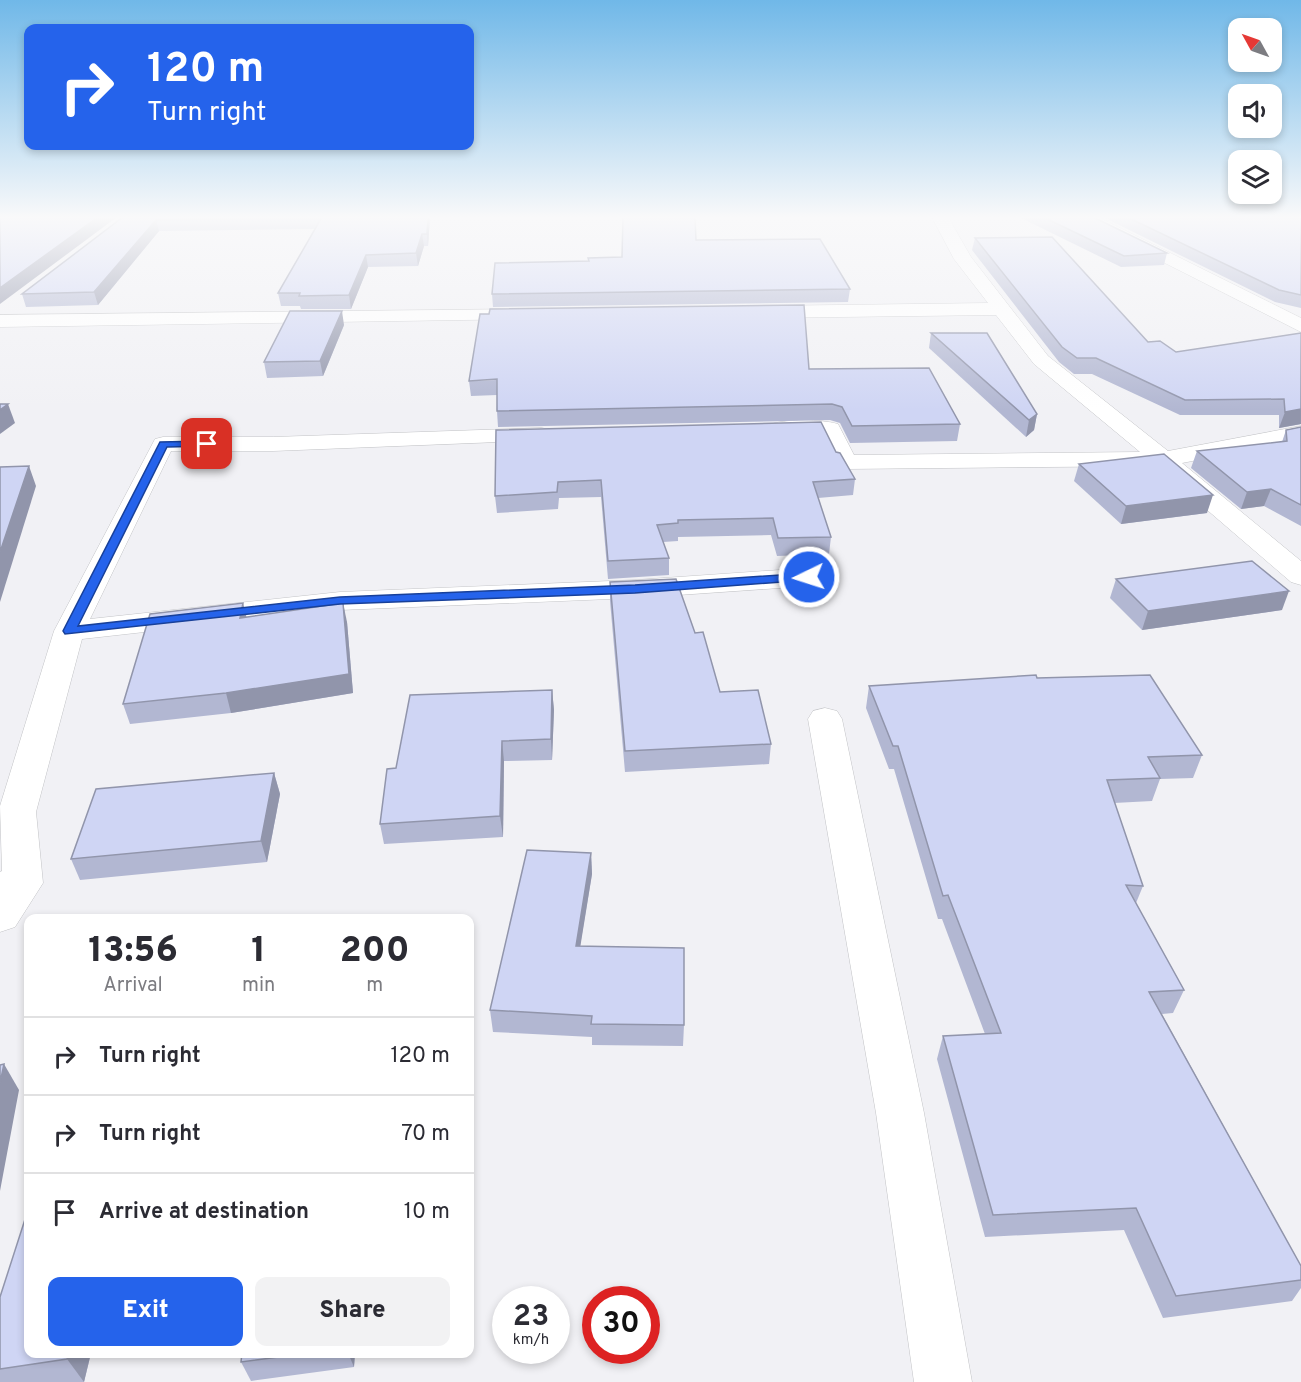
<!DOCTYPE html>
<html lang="en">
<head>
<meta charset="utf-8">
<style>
	body { margin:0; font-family:Overpass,sans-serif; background:#f2f2f3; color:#2b2b33; height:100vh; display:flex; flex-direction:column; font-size:22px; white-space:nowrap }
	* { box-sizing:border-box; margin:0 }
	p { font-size:20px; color:#7c7c81 }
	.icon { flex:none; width:33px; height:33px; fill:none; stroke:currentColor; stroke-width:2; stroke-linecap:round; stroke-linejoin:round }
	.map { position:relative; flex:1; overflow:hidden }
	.panel { position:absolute; left:24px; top:914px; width:450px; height:444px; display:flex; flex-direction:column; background:#fff; border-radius:12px; box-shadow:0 3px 9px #0003 }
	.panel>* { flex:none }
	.banner { position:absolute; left:24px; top:24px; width:450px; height:126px; border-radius:12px; box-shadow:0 3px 9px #0003; background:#2563eb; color:#fff; overflow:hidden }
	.needle { width:39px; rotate:310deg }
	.buttons { position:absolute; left:1228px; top:18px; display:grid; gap:12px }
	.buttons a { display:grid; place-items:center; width:54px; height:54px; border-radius:12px; background:#fff; box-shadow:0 3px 9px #0003; font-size:30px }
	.speed { position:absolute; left:492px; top:1286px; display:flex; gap:12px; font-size:30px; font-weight:700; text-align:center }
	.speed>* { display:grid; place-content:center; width:78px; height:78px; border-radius:50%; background:#fff; box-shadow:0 3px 9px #0003; line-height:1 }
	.speed small { font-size:15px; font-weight:400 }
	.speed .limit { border:9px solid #d22; background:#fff; color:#111 }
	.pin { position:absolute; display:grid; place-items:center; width:51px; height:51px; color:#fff; margin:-26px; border-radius:12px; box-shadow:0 3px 9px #0006 }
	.me { position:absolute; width:66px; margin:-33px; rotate:266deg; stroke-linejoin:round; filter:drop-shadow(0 0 4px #0008) }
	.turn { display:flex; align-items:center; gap:21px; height:126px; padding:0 24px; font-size:27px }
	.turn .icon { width:78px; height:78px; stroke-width:2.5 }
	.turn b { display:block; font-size:42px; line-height:51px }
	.eta { display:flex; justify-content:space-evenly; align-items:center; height:102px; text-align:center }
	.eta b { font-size:36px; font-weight:800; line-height:42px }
	.action { display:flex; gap:12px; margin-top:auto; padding:12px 24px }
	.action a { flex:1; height:69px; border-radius:12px; background:#2563eb; color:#fff; font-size:24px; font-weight:800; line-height:69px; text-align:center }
	.action a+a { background:#f2f2f3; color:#2b2b33 }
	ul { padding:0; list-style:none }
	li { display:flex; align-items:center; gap:18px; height:78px; padding:0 24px; border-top:2px solid #e1e1e2 }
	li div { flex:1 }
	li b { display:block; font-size:22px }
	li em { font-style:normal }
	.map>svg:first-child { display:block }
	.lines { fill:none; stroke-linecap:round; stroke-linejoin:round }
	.minor-casing { stroke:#c2c3c6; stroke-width:1 }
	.minor { fill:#fff; fill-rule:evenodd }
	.wall { fill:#b2b7d2 }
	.shaded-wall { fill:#9195ab }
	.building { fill:#cfd5f4; stroke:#9195ab; stroke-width:1.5 }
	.route { fill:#2563eb; stroke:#184099; stroke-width:1.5 }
</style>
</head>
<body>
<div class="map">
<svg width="1301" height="1382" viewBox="0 0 1301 1382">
	<rect width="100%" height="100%" fill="#f1f1f5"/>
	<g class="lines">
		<g class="minor-casing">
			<g id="minor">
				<path d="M932,217H948L971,257L1048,356L1168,451L1301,426V440L1182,463L1301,561V585L1291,582L1156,466L845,469L836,467L821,436L771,434L767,429L771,424C790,419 819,419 838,424L854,455L1140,452L1034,364L996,315L761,318L754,316L751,312L754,308L761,306L988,303L954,259Z"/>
				<path d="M1078,217H1098L1301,318V332L1080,220Z"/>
				<path d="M526,309L533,311L536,315L533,319L0,327V315Z"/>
				<path d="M542,428L550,430L554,435L550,440L273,451H171L90,619L340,592L635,580L809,568L819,571L823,577L819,583L809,586L635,598L340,610L82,639L36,812L43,883L15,927L0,932V872L2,871L0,806L54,631L155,439L163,437H273Z"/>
				<path d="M825,708L837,711L842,719L924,1113L972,1382H914L876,1113L808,719L813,711Z"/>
			</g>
		</g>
		<use href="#minor" class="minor"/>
	</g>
	<g class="wall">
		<path d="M123,217H430L428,246H424L418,266L368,267L351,309H301L300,306H281L278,293L315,229L159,231L98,305L26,307L22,294Z"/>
		<path d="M1019,217H1093L1167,253L1164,265L1121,267Z"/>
		<path d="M1103,217H1301V308L1275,302Z"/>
		<path d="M975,238L1148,342L1176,352L1301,333V424L1279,428V415H1180L1092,374H1074L1059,362L972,250Z"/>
		<path d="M696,240L850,289L848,302L493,307L492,294L588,261V258L622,257Z"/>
		<path d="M344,325L323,376L267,378L264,362Z"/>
		<path d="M931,333L1037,414L1034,430L1026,437L929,348Z"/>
		<path d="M809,369L960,424L957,441L850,443L840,423L830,420L498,427L497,411V395L471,396L469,381Z"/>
		<path d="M1301,427V526L1264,506L1241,509L1191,468L1197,451L1282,442L1286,430Z"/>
		<path d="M496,430L836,452L855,479L853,495L818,498L831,537L829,554L777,556L771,535L678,537V541L663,542L669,558V575L608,579L601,497L559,498L558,509L497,513L495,496Z"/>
		<path d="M1079,464L1207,513L1121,524L1074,481Z"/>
		<path d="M1116,579L1282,610L1142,630L1110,598Z"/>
		<path d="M610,582L695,633L720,692L771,744L769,764L625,772L610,601Z"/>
		<path d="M247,617L347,622L353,693L231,713L130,724L123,704Z"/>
		<path d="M1037,678L1202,755L1193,778L1160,779L1152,801L1114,803L1143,886L1136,903L1184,990L1173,1013L1162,1014L1301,1266V1288L1292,1301L1163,1318L1124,1230L985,1237L937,1059L943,1036L985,1034L942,919H938L894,769H889L866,708L869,686Z"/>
		<path d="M552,690L554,710L552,760L504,761L503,837L384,844L380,824L396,768Z"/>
		<path d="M274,773L280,794L267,862L80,880L71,859Z"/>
		<path d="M591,853L592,874L580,946L684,1025L683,1046L592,1045V1037L493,1032L490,1010Z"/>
		<path d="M0,1297L28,1353H91L84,1382H0Z"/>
		<path d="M242,1353H355L354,1367L251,1381L241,1362Z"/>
	</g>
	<g class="shaded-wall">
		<path d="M98,217H117L0,304V288Z"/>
		<path d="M428,217H430L428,246L427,234Z"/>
		<path d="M156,220L159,231L98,305L94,292Z"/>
		<path d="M422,234L424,246L418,266L416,253Z"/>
		<path d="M366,255L368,267L351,309L349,295Z"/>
		<path d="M342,311L344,325L323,376L320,361Z"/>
		<path d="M8,404L15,423L0,434V410Z"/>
		<path d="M1301,409V424L1279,428L1285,412Z"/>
		<path d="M1037,414L1034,430L1026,437L1029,420Z"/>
		<path d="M29,466L36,486L0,602V552Z"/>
		<path d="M1271,489L1264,506L1241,509L1247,492Z"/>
		<path d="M1213,495L1207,513L1121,524L1126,506Z"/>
		<path d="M1289,591L1282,610L1142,630L1148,611Z"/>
		<path d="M243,603L248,623L240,618Z"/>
		<path d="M343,603L347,622L353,693L231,713L226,693Z"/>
		<path d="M552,690L554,710L552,760L551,739Z"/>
		<path d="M502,741L504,761L503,837L500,816Z"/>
		<path d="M274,773L280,794L267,862L261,841Z"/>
		<path d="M591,853L592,874L577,967L576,946Z"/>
		<path d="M4,1064L19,1090L0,1191V1083Z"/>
		<path d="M69,1353H91L84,1382L67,1359Z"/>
		<path d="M348,1353H355L354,1367Z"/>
	</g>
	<g class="building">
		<path d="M0,217H98L0,288Z"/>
		<path d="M123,217H428L427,234H422L416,253L366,255L349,295L299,296L300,293H278L322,217L156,220L94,292L22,294Z"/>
		<path d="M623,217H695L696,240L820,239L850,289L492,294L495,263L589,261L588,258L622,257Z"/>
		<path d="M1043,217H1093L1167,253L1124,256Z"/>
		<path d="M1127,217H1301V295L1279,290Z"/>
		<path d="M1052,237L1148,342L1160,341L1176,352L1301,333V409L1285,412L1284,399L1185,400L1096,358H1077L1062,347L975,238Z"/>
		<path d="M804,305L809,369L929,368L960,424L852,426L842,407L832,404L497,411V379L469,381L480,314H489L490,309Z"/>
		<path d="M290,311H342L320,361L264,362Z"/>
		<path d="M931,333H987L1037,414L1029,420Z"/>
		<path d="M0,404H8L0,410Z"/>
		<path d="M821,422L836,452L840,453L855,479L813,482L831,537L778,538L773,518L678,520V523L657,525L669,558L608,561L601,480L558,482L557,492L495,496L496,430Z"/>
		<path d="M1301,427V505L1271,489L1247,492L1197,451L1287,441L1286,430Z"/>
		<path d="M1164,454L1213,495L1126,506L1079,464Z"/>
		<path d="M29,466L0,552V467Z"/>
		<path d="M1252,561L1289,591L1148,611L1116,579Z"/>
		<path d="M676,579L695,633L703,632L720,692L758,690L771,744L625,751L610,582Z"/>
		<path d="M243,603L240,618L343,603L349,674L226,693L123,704L150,614Z"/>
		<path d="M1036,675L1037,678L1150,675L1202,755L1148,757L1160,778L1107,780L1143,886L1126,885L1184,990L1149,992L1301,1266V1280L1176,1296L1136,1208L993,1215L943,1036L1001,1033L948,895L943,896L898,746H893L869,686Z"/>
		<path d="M552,690L551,739L502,741L500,816L380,824L387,769L396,768L410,695Z"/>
		<path d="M274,773L261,841L71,859L96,789Z"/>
		<path d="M527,850L591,853L576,946L684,948V1025L591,1024L592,1016L490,1010Z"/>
		<path d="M4,1064L0,1083V1065Z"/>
		<path d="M28,1210V1353H69L67,1359L0,1369V1297Z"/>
		<path d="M242,1353H309L241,1362Z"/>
	</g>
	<linearGradient id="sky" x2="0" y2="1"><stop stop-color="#70b8e8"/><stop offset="0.53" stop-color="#f9f9fa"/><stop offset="1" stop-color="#f9f9fa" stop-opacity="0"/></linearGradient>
	<rect width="1301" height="410" fill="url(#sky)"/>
	<path class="route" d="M207,441L210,442V446L167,447L78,626L340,597L635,585L809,573L815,577L809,580L635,593L340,604L65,634L63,631L160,442Z"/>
</svg>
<div class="buttons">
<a><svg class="needle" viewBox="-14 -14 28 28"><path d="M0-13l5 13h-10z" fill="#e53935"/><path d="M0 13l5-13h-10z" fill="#7c7c81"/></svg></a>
<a><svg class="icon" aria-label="sound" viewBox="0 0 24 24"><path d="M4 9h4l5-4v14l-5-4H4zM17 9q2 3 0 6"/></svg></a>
<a><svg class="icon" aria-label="layers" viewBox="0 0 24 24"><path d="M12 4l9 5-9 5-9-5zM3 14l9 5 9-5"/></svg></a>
</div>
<div class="speed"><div>23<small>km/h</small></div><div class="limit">30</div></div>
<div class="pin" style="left:207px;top:444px;background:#d93025"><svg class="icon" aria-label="arrive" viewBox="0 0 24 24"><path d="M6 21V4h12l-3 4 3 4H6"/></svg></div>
<svg class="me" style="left:809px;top:577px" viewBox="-20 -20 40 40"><circle r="17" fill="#2563eb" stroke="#fff" stroke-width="3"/><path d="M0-11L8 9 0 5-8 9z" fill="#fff"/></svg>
<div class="banner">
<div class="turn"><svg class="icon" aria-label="right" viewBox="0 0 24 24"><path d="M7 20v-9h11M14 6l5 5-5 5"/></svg><div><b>120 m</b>Turn right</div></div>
</div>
<section class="panel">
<div class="eta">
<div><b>13:56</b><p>Arrival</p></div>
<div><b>1</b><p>min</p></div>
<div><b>200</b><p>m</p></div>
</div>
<ul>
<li><svg class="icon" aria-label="right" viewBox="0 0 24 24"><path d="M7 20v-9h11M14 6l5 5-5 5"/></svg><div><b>Turn right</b></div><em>120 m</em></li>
<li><svg class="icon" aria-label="right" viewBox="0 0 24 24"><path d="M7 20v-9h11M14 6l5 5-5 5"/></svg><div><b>Turn right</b></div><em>70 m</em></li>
<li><svg class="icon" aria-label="arrive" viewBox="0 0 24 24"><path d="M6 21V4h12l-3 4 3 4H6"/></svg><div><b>Arrive at destination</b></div><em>10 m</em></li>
</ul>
<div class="action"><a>Exit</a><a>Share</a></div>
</section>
</div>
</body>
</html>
